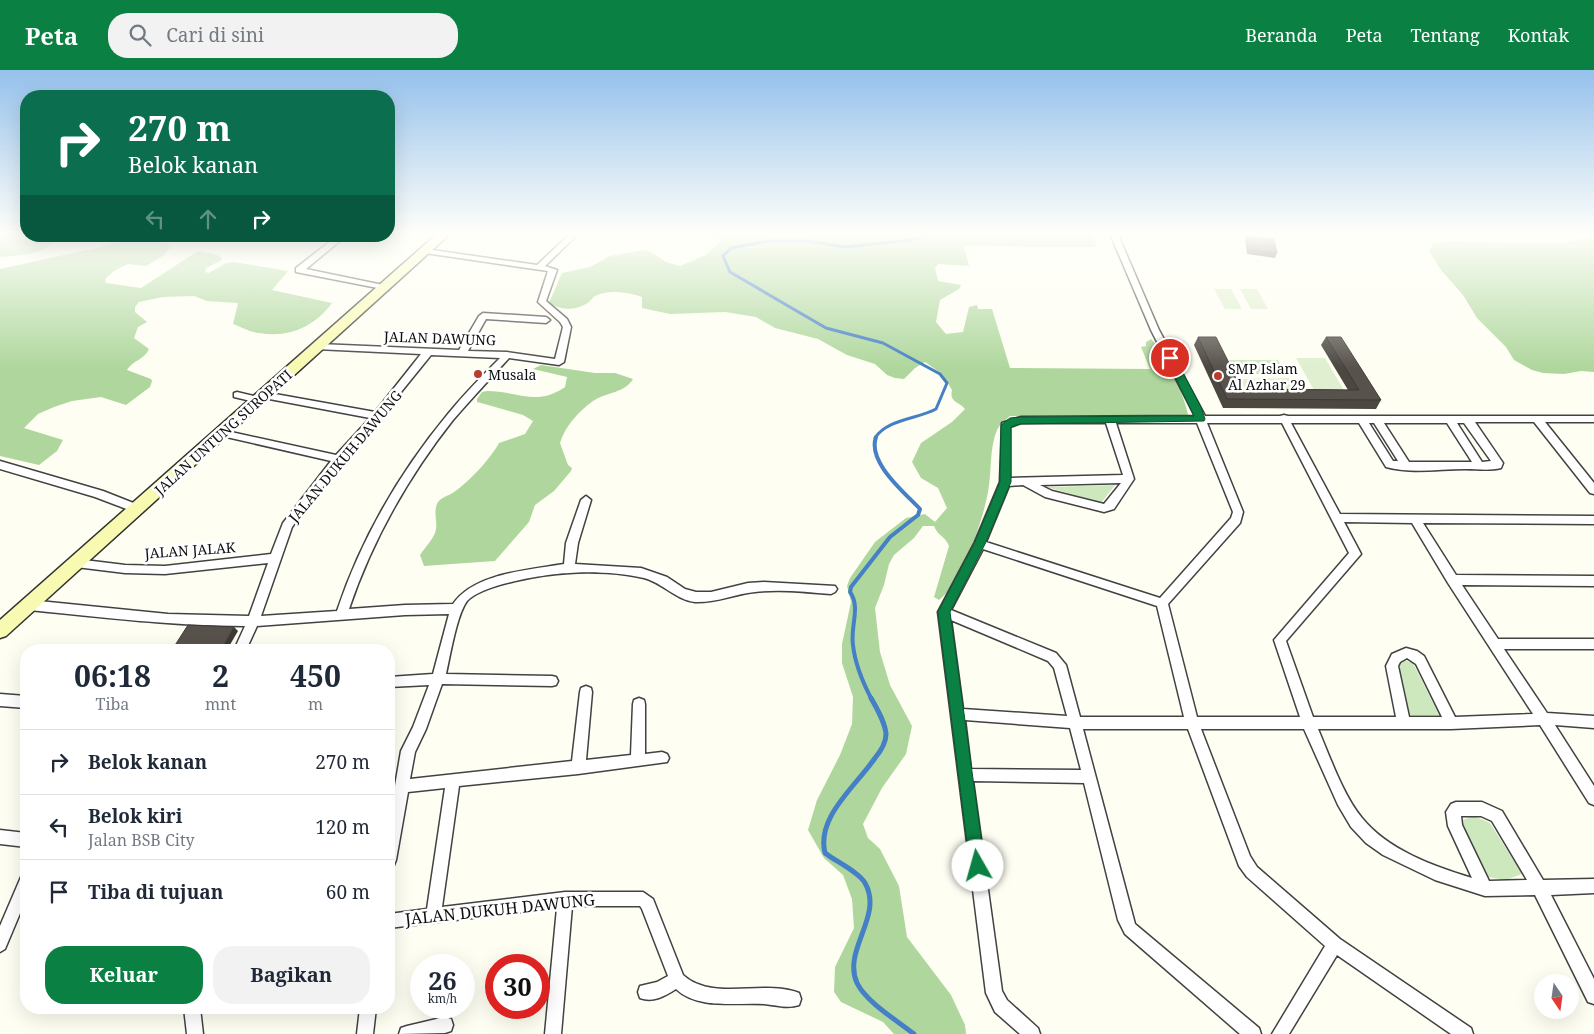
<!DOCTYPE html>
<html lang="id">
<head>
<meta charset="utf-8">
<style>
	body { margin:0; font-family:"Noto Serif",serif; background:#f2f2f3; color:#1f2937; height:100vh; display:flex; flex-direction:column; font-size:19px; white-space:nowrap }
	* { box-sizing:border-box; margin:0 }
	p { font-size:16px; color:#747a83 }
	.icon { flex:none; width:28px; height:28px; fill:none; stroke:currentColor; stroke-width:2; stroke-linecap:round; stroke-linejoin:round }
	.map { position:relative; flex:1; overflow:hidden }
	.panel { position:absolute; left:20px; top:574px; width:375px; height:370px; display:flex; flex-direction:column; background:#fff; border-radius:20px; box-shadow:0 5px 20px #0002 }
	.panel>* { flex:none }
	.guide { position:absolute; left:20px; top:20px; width:375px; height:152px; border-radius:20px; box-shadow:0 5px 20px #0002; background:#0b6e4f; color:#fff; overflow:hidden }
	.needle { width:32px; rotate:167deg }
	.tools { position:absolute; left:1534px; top:904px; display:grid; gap:10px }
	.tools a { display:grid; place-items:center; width:45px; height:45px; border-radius:50%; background:#fff; box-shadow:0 5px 20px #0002; font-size:25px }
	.speed { position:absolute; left:410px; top:884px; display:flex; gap:10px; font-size:25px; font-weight:700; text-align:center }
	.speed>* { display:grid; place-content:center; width:65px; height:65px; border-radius:50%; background:#fff; box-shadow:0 5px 20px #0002; line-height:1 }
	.speed small { font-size:12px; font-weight:400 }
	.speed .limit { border:8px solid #d22; background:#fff; color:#111 }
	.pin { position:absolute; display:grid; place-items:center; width:42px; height:42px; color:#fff; margin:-21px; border:2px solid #fff; border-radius:50%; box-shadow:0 1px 5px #0007 }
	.me { position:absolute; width:55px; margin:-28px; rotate:353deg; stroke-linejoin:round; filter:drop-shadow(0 0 4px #0008) }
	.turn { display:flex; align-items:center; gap:18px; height:105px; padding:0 25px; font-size:22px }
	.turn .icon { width:65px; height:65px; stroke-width:2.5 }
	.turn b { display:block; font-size:35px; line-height:42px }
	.lanes { display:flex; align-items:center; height:48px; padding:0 25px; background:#0003; justify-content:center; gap:25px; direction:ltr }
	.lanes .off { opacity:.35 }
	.eta { display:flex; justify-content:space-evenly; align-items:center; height:85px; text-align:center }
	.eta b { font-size:30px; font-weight:700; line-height:35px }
	.primary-button { display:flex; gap:10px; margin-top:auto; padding:10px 25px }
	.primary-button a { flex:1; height:58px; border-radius:20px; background:#0b8043; color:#fff; font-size:20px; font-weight:700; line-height:58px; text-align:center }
	.primary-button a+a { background:#f2f2f3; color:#1f2937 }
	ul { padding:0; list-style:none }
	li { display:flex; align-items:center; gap:15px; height:65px; padding:0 25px; border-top:1px solid #e0e1e3 }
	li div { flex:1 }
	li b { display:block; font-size:19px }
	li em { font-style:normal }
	header { display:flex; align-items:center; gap:30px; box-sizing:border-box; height:70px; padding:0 25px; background:#0b8043; color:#fff }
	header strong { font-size:24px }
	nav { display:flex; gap:28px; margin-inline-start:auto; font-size:18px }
	.search { width:350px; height:45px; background:#f2f2f3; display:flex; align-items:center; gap:12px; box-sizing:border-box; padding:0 18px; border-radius:20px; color:#747a83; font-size:19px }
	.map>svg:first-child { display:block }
	.green { fill:#cde8bd }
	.forest { fill:#afd79d }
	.pitch { fill:#dfefcf }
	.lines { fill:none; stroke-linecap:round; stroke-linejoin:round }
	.stream-far2 { stroke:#457fc6; stroke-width:3 }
	.stream-far1 { stroke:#457fc6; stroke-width:4 }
	.stream { stroke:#457fc6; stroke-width:5 }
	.minor-casing { stroke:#424242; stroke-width:3 }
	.secondary-casing { stroke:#313131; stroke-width:3 }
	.minor { fill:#fff; fill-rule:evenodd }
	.secondary { fill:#f8fab1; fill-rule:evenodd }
	.wall { fill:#4c4741 }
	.shaded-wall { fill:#3e3935 }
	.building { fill:#58524c; stroke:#3e3935 }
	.route { fill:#0b8043; stroke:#07532c }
	.poi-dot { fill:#b93c2e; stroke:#fff; stroke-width:2 }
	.labels { text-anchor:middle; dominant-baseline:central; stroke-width:5; stroke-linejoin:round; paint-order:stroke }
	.street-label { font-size:14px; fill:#0f0f0f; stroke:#fff }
	.poi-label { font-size:14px; fill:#0f0f0f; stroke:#fff; text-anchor:start }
	.near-street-label { font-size:16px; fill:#0f0f0f; stroke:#fff }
</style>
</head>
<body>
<header>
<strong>Peta</strong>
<div class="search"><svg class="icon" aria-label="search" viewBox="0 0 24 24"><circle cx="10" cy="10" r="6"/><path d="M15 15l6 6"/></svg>Cari di sini</div>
<nav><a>Beranda</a><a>Peta</a><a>Tentang</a><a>Kontak</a></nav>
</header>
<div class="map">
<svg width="1594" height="964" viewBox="0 0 1594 964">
	<rect width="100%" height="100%" fill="#fefef3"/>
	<g class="green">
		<path d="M1229,290H1278L1286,304H1236Z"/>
		<path d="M1115,415L1101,433L1047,417Z"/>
		<path d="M1404,590L1413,593L1439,645H1410L1396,610V597Z"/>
		<path d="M1474,746L1490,753L1522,804L1506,810L1488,807L1459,751Z"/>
	</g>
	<g class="forest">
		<path d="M0,163H26V166H59C45,186 22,185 0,187Z"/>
		<path d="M702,163H1091L1097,177L964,176L969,196L938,194L935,198L938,211L961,215L959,219L940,230L936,252L946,264L963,262L969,237L977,235L978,239H992L1010,298L1150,299L1141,277L1146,276V272L1151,269C1165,283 1185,326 1188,345L1010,346C1006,350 999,355 997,360C989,379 992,402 988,422C983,450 962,513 939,530L934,527L949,476C946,467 937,465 934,456H923L914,468L894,485L889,494L884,515L875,538L880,582L890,615L912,656L906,684L882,718L863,754L868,768L880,779L899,816L907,867L951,925L965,955L966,964H894L883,952L841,932L834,922L835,897L854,858L852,829L843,805L824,788L808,760L817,730L840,685L852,654L853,627L842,593V574L851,532L847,516L850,508L875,472L906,448L925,444L935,452L947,438L938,418L921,408L912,392L921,373L952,352L965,339C959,331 949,333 952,320L942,304L925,292L915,298L904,309L895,308L887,305L875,294L847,285L818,269L775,258L756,247L725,242L670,244L642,238V227C630,222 607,219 595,226C592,228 590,232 586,234C574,241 561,240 549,233L562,203L590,197L610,186L644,180L652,182L666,192L680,196L706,185L721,171Z"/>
		<path d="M134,166H167L164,169L170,178L164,185L146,196L128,194L114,201L105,209L106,213L141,218L198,181L219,185L222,190L206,198L205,202L209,203L226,193L234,192L288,201L272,220L332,233C314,257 289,268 259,263C249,262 242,257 233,254L238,233L207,231L194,226L163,227L139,232L135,237V242L147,252L138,257L134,268L149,279C145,289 132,291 127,300L151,309L152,311L150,317L126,335L101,327L72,331L54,337L38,344L24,358L63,370L57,381L39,395L0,386V199L105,176Z"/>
		<path d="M1594,168V302L1581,301L1564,304L1543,303L1532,300L1514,290L1506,277L1477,248L1463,225L1441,200L1429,181L1433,173L1448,172L1565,173L1577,169Z"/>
		<path d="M541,295L595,303H615L633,309C625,323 607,322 593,331C579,341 565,356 560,373L568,395L572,398L571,401L554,421L535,435L529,452L495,491L424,496L420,485C425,478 432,470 435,463C439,453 432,442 438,432C443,426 449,426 454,422C469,412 491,388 499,373L525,364L533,351L523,345L481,333L477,332V329L482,322L487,321C518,321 536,337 565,317L567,307L533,299Z"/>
	</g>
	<g class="pitch">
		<path d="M1214,219H1231L1242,239H1225Z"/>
		<path d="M1240,219H1257L1268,239H1251Z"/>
		<path d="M1296,288H1325L1345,322H1315Z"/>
		<path d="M1289,308L1297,322L1246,321L1240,309Z"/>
	</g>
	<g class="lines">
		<path class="stream-far2" d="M875,368C887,349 918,349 936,339L947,313L940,304L883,273L826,258L730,202L723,186L731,178L768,171H809L845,177L911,170L936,163"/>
		<path class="stream-far1" d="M872,630C863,613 855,594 853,575C850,557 861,537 850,522L851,517L890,467L918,445L920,439C904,422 867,392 876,367"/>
		<path class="stream" d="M871,628C877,639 885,652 886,664C886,673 880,682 875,688C856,716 816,747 825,783C835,791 859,802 865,813C884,846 842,880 857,913C866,932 898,951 914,964"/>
		<g class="minor-casing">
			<g id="minor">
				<path d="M571,163H579L545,196L557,200L546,231L567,249L571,257L564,292L559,295L509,288C490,309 471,329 453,350C408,407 372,471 349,539L405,535L453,534C474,503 529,500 564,494L566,473L581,430L586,426L591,430L578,473L575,494L641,498L667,507L685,519L696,522H711L748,513L764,512L835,516L837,519L835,522L831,524C806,522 780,519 755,522C735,524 716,533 695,532C676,530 663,513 644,508C622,503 591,501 569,503C546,504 482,514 467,531C457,544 450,586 446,604L552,606L556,607L558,611L556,615L552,616L442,614L426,659L415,682L410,709L572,691L580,622L581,618L586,616L591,618L592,622L586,690L631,685L633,634L634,630L639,628L644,630L645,634V684L662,682L667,684L669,688L667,692L578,704L459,716L442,837L565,822H643L653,829L683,905C713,932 763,909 799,923L801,929L799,935C788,939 775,935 764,934C736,932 698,940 676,919C665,926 653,933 640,928L638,922L640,916L657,912L668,906L642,839L640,836H572L561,964H545L557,838L389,858V844L427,839L445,718L408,722L396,790L394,795L389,797V751L401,681L413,657L429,615L389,617V607L433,604L449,544L405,545L257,556L246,580H234L245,556C172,556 101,547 29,540L25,538L23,535L25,532L29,530L168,544L249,546L268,493L165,504L125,503L76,497L72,496L70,493L72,490L76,489L125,495L165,496L271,484L283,453L331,391L222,366L217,363L218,361L222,360L336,385L370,348L264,328L261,327V323L264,322L375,342L421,284L316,279L314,277L319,274L459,280L479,246L483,243L546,247L550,250L546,253L486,249L468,281L507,282L555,289L563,257L560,252L538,232L548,201L425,183L421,181L425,179L537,195ZM431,285L500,288C482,306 464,324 448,344C400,402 361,469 337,541L261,546L292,457L342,392L380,348Z"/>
				<path d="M1114,163H1123L1119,167L1159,260L1205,346H1280L1284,345L1288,346H1594V352H1545L1594,413V424L1590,423L1534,352H1475L1503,393L1501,398C1490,401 1477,399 1465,399C1440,399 1411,404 1386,397L1359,353H1291L1340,444L1594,446V454L1423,453L1456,505L1594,506V516L1462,515L1498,569H1594V579H1504L1547,643L1594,646V658L1555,655L1594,716V735L1589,733L1540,655L1451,659H1318C1330,687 1343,725 1362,748C1388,780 1433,796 1472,808L1448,756L1446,742L1451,734L1456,732H1482L1502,741L1543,810L1594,809V823L1551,825L1594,909V934L1588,932L1535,825L1485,826L1435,810L1383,785L1366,773L1351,757L1338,735L1304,659H1201L1250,786L1257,797L1340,869L1471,958L1473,964H1451L1337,885L1289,964H1272L1325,876L1247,807L1239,796L1188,659H1083L1135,854L1259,958L1261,964H1240L1125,864L1118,850L1084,713L973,711L1002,921L1007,930L1038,958L1040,964H1020L995,942L986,923L938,542L974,474L1000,412L1002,353L1021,347L1195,346L1151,260L1111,166ZM1021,353H1106L1123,405L1010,408V357ZM1116,353H1197L1233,442L1231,448L1160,528L986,472L1009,416L1023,415L1045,427L1104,442L1114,439L1134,409ZM1207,353H1282L1349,483L1274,570L1300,647H1197L1168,534L1240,453L1243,442ZM1369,353H1374L1398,391H1393ZM1384,353H1447L1472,392H1409ZM1457,353H1464L1491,391L1482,392ZM1121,413L1104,434L1052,421L1040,415ZM1344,452L1412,453L1448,513L1533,644L1455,647L1424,586L1417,581L1406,578L1392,584L1386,596L1396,647H1313L1286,571L1361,484ZM983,479L1157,536L1184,647H1080L1066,595L1056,583L951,540ZM951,550L1048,591L1054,598L1067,646L963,639ZM1407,588L1416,594L1442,647H1409L1398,596L1400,592ZM965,650L1070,658L1081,700L971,699ZM1461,746H1481L1492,751L1527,810L1489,811L1462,755Z"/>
				<path d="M337,166H346L306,199L388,216V220L296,202V198Z"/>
				<path d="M237,322L262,328L264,330L259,333L234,327V323Z"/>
				<path d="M0,391L103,421L141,436L142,439L137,443L95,427L0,399Z"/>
				<path d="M0,624L26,626V638L0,636Z"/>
				<path d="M0,760L26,763V777L0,774Z"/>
				<path d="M26,805V829L5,879L0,882V856L21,807Z"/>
				<path d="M184,938H200L203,964H187Z"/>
				<path d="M360,938H376L373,964H357Z"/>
				<path d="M445,947L451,949L453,955L451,961L445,963L399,964L401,958L407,956Z"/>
			</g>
		</g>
		<g class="secondary-casing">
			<path id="secondary" d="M438,163H451L6,566L0,568V550Z"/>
		</g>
		<use href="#minor" class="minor"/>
		<use href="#secondary" class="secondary"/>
	</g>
	<g class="wall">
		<path d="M1246,166L1277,183L1275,188L1247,184L1245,170Z"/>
		<path d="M1198,267L1242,319L1348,320L1321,275L1326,267L1381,330L1376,339L1223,338L1194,275Z"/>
	</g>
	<path class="shaded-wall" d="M234,557L238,561L227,580H221Z"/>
	<g class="building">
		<path d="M1246,166L1274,169L1277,183L1249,180Z"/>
		<path d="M1198,267H1216L1242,319L1359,320L1326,267H1341L1381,330L1227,329Z"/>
		<path d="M188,555L234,557L221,580H172Z"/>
	</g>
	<linearGradient id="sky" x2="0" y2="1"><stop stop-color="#95c1ec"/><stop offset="0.55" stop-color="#fffffa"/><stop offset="1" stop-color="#fffffa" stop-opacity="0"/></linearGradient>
	<rect width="1594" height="298" fill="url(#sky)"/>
	<path class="route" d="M1167,286H1170L1175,288L1201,337L1205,349L1204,351L1020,354L1011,357V412L985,474L950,542L985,796L983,801L978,803L972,801L970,796L938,542L974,474L1000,412L1001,355L1010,348L1020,347L1194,346L1166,288Z"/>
	<g class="poi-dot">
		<circle cx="478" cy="304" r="5"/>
		<circle cx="1218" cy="306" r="5"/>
	</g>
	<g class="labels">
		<g class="street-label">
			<text transform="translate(440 268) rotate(2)">JALAN DAWUNG</text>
			<text transform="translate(223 362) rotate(-42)">JALAN UNTUNG SUROPATI</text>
			<text transform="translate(345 386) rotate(-50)">JALAN DUKUH DAWUNG</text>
			<text transform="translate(190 480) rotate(-4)">JALAN JALAK</text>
		</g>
		<g class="poi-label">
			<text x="1228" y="298">SMP Islam<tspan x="1228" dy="16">Al Azhar 29</tspan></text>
			<text x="488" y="304">Musala</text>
		</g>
		<g class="near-street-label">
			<text transform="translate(500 839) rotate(-6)">JALAN DUKUH DAWUNG</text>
		</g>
	</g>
</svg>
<div class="tools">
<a><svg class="needle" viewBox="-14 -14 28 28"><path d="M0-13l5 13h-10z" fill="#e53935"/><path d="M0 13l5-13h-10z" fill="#747a83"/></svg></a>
</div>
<div class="speed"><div>26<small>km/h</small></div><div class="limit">30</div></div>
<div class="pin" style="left:1170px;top:288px;background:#d93025"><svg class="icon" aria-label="arrive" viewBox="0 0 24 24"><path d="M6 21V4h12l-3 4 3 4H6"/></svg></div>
<svg class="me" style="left:978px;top:796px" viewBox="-20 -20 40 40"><circle r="19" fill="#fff"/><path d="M0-13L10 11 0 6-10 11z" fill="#0b8043"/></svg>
<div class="guide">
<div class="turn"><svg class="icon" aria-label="right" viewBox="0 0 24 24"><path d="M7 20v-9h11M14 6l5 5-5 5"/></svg><div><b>270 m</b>Belok kanan</div></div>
<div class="lanes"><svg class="icon off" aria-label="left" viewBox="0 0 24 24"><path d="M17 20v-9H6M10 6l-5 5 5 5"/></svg><svg class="icon off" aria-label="ahead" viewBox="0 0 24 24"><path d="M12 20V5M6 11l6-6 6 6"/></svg><svg class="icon" aria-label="right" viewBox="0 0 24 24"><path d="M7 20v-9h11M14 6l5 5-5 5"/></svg></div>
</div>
<section class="panel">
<div class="eta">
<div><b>06:18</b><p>Tiba</p></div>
<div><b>2</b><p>mnt</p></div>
<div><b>450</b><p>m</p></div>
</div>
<ul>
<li><svg class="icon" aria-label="right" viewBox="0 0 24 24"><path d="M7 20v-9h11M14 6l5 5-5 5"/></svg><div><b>Belok kanan</b></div><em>270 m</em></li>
<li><svg class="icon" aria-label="left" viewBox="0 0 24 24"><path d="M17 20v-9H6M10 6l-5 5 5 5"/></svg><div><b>Belok kiri</b><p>Jalan BSB City</p></div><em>120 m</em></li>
<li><svg class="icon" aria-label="arrive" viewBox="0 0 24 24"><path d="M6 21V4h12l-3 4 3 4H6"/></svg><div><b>Tiba di tujuan</b></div><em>60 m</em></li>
</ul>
<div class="primary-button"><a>Keluar</a><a>Bagikan</a></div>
</section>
</div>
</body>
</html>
